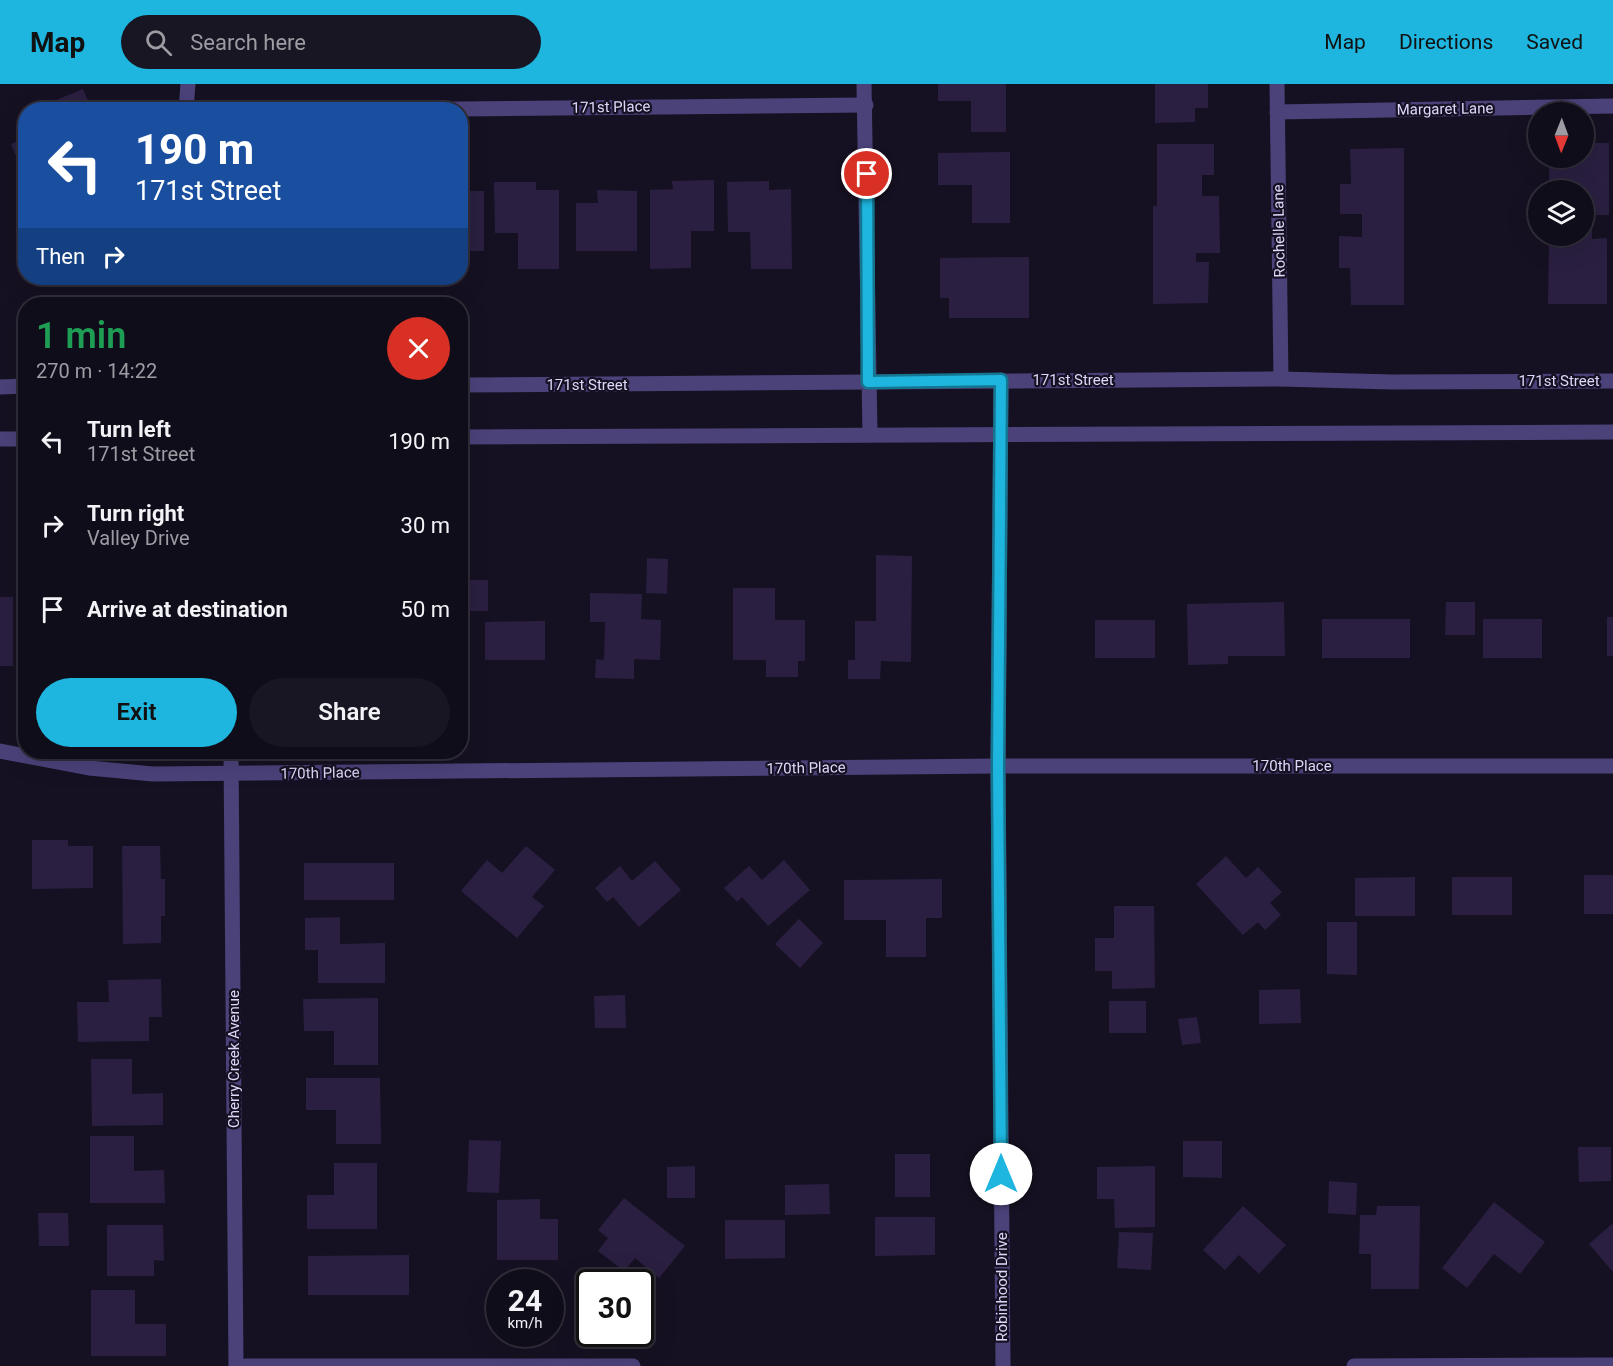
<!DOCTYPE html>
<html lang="en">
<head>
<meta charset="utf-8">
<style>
	body { margin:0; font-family:Roboto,sans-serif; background:#191623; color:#f1f3f6; height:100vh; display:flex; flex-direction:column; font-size:22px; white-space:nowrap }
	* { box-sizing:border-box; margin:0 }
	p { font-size:20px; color:#9c9ca2 }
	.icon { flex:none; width:33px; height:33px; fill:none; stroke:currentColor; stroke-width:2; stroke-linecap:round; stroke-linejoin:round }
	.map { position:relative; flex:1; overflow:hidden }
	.sheet { position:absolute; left:18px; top:213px; width:450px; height:462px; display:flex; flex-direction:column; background:#100d1a; border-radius:24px; box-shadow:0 6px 24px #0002,0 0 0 2px #302d39 }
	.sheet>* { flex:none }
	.guide { position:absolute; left:18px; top:18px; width:450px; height:183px; border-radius:24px; box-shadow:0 6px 24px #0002,0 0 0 2px #302d39; background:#1a4fa0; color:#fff; overflow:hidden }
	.needle { width:39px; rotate:181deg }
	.fabs { position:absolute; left:1528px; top:18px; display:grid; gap:12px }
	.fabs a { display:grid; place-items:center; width:66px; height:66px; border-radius:50%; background:#100d1a; box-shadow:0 6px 24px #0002,0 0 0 2px #302d39; font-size:30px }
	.speed { position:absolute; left:486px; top:1185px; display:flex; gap:12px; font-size:30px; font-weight:700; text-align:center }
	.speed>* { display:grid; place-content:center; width:78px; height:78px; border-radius:50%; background:#100d1a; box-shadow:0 6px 24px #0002,0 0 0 2px #302d39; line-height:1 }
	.speed small { font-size:15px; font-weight:400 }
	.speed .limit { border:3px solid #111; border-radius:9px; background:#fff; color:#111 }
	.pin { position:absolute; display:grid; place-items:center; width:51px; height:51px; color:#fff; margin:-26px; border:3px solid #fff; border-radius:50%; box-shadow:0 2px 6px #0007 }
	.me { position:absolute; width:66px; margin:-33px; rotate:0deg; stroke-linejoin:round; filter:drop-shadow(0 0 4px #0008) }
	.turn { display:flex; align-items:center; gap:21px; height:126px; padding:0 18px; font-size:27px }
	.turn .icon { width:78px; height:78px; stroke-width:2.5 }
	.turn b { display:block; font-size:42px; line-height:51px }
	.then { display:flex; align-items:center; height:57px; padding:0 18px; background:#0003; gap:12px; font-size:22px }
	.round { display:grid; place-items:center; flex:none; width:63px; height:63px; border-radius:32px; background:#191623 }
	.head { display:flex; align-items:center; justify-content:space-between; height:102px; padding:0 18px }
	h1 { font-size:36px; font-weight:600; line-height:45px; color:#1e9e55 }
	.cta { display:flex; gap:12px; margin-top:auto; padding:12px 18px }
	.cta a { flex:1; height:69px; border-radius:36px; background:#1eb5de; color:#111; font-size:24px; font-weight:600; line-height:69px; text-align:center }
	.cta a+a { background:#191623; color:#f1f3f6 }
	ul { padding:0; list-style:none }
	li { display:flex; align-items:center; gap:18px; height:84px; padding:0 18px }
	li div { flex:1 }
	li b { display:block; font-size:22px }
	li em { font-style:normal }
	header { display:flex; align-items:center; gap:36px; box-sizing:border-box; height:84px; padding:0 30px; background:#1eb5de; color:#111 }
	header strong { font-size:28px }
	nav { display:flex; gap:33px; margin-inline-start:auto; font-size:21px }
	.search { width:420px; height:54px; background:#191623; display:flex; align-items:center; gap:15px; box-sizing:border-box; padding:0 21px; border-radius:33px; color:#9c9ca2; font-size:22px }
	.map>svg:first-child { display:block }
	.building { fill:#2a1f40 }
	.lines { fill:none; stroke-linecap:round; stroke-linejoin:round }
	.minor { stroke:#4b427a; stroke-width:15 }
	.route-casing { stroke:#147690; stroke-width:15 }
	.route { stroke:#1eb5de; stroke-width:10 }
	.labels { text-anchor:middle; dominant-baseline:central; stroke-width:4.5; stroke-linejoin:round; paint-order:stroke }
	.street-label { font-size:15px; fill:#dfd7fa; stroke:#161122 }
</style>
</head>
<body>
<header>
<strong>Map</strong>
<div class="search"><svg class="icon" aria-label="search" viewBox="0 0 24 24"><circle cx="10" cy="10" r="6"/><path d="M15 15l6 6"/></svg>Search here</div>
<nav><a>Map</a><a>Directions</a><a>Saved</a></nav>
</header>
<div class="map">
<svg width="1613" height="1282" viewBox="0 0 1613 1282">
	<rect width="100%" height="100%" fill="#161122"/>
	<g class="building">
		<path d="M938,0H1006V48H971V17H938Z"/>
		<path d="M1155,0H1208V24H1195V38L1155,39Z"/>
		<path d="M83,5L92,26H34V25Z"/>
		<path d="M26,54V94H25L11,60Z"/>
		<path d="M1584,59H1609V131H1592V155L1607,154V220H1548L1549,152H1584V106H1549V74H1584Z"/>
		<path d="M1157,60H1214V91H1202V112H1219L1220,169H1196V178H1209L1208,219L1153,220V122H1157Z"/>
		<path d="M1404,64V221H1351L1350,184H1339V152L1362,153V130H1340V100H1351L1350,65Z"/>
		<path d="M1010,68V139H972V101H938V69Z"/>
		<path d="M714,96V147H691V184L650,185V106L673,105L672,97Z"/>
		<path d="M769,97V106L791,105L792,185H751L750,148H728L727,98Z"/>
		<path d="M494,98H536V106H559V185H518V149H495Z"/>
		<path d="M597,106L637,107V167H576V119H598Z"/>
		<rect x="460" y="107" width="24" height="60"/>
		<path d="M1029,173V234H949V214H940V174Z"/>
		<path d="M876,471L912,472L911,578L881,577L880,595H848V576H855V537H876Z"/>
		<path d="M647,474L668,475L667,510L646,509Z"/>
		<path d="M461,496H488V527H460Z"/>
		<path d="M733,504H775V536H805V577H798V593H766V576H733Z"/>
		<path d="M590,509L642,510L641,535L661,536L660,576L634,575V595L595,594L596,575L604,576L605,538H590Z"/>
		<rect x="0" y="513" width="13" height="69"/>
		<path d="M1284,518L1285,572H1228V580L1188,581L1187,520Z"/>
		<path d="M1446,518H1475V551H1445Z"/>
		<rect x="1607" y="533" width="6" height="39"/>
		<rect x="1322" y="535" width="88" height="39"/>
		<rect x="1483" y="535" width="59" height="39"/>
		<rect x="1095" y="536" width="60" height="38"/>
		<path d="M545,537V576H485V538Z"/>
		<path d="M32,756H68V762H93V804L32,805Z"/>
		<path d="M122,762H160L161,795H165V832H161V859L123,860Z"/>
		<path d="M526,762L555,786L532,813L544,822L517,854L461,807L487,776L502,789Z"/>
		<path d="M1226,772L1246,794L1258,783L1282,808L1270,819L1281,831L1265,846L1258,838L1243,851L1196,800Z"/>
		<path d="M784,776L810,806L768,842L742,813L737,818L724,804L749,782L762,796Z"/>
		<path d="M655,777L681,806L639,843L613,813L607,818L595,804L620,782L632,797Z"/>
		<rect x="304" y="779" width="90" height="37"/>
		<rect x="1584" y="791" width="29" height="39"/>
		<path d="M1415,793V832H1355V794Z"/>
		<rect x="1452" y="793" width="60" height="38"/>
		<path d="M942,795V834H926V873H886V836H844V796Z"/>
		<path d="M1114,822H1154L1155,904L1112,905V887H1095V854H1114Z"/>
		<path d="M340,833V860L385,859V899H318V866H305V834Z"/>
		<path d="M799,835L823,859L800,884L775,860Z"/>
		<path d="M1327,838H1357V891L1327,890Z"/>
		<path d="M161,895L162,933H149V957L78,958L77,918H109L108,896Z"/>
		<path d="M1300,905L1301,939L1259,940V906Z"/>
		<path d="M625,911L626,944H595L594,912Z"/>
		<path d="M378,914V981H334V947H304L303,915Z"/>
		<rect x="1109" y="917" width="37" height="32"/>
		<path d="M1197,933L1201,959L1182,961L1178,935Z"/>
		<path d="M91,975H132V1010L163,1009V1041L92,1042Z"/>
		<path d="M306,994H380L381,1060H336V1026H306Z"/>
		<path d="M90,1052H134V1087L164,1086L165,1119H90Z"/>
		<path d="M469,1056L501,1057L499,1109L467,1108Z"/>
		<path d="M1183,1057H1222V1094L1183,1093Z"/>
		<path d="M1578,1063H1611V1097L1579,1098Z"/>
		<rect x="895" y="1070" width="35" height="43"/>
		<path d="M334,1079H377V1145H307V1111H334Z"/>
		<path d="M695,1082V1114H667V1083Z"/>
		<path d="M1155,1082V1143L1115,1144L1114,1115H1097V1083Z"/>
		<path d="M1329,1097L1357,1099L1356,1131L1328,1129Z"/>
		<path d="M829,1100L830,1130L785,1131V1101Z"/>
		<path d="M624,1114L685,1162L659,1194L635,1174L624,1187L598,1167L608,1154L598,1146Z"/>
		<path d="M540,1115V1135H558V1176H497V1116Z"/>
		<path d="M1494,1118L1545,1158L1520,1190L1494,1170L1467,1204L1442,1184Z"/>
		<path d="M1243,1122L1286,1161L1259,1190L1239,1171L1225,1186L1203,1166Z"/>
		<path d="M1377,1122H1420L1419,1205H1371V1170H1359L1360,1131H1376Z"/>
		<path d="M38,1129H68L69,1162H39Z"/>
		<path d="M875,1133H935V1171L875,1172Z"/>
		<path d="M725,1136H785V1174L725,1175Z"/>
		<path d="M1613,1139V1188L1589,1160Z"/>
		<path d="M107,1141H163L164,1177L154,1176V1192H107Z"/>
		<path d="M1119,1148L1153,1149L1151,1186L1117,1184Z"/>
		<path d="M409,1171V1211H308V1172Z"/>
		<path d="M91,1206H135V1240H166V1272H91Z"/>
	</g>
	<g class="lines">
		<g class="minor">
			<path d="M188,0L186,25L204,26"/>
			<path d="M864,0L870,350"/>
			<path d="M1277,0L1281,295"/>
			<path d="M357,26L866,21"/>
			<path d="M1277,28L1613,22"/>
			<path d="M1001,296L998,682L1003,1282"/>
			<path d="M460,301L1281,295L1392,298L1613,297"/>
			<path d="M0,303L26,302"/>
			<path d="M460,353L1613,348"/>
			<path d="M0,355H26"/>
			<path d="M0,667L89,684L153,690L998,682H1613"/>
			<path d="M231,668L236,1282"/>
			<path d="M246,1282H633"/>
			<path d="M1354,1282L1613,1281"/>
		</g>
	</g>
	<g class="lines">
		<g class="route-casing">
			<path id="route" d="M867,90L868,298L1001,296L998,682L1001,1090"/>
		</g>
		<use href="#route" class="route"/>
	</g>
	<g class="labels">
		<g class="street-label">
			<text transform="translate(611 23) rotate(-1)">171st Place</text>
			<text transform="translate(1445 25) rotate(-1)">Margaret Lane</text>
			<text transform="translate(1279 147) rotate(-91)">Rochelle Lane</text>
			<text x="1073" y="296">171st Street</text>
			<text x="1559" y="297">171st Street</text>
			<text x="587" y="301">171st Street</text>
			<text x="1292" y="682">170th Place</text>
			<text transform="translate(806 684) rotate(-1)">170th Place</text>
			<text transform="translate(320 689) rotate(-1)">170th Place</text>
			<text transform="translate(234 975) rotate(-90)">Cherry Creek Avenue</text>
			<text transform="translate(1002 1203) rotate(-90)">Robinhood Drive</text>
		</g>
	</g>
</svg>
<div class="fabs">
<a><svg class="needle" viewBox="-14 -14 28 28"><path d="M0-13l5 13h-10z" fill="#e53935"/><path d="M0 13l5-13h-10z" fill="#9c9ca2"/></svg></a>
<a><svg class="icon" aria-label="layers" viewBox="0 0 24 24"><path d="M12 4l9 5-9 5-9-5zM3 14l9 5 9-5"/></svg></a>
</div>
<div class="speed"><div>24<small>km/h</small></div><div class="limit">30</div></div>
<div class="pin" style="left:867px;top:90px;background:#d93025"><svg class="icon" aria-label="arrive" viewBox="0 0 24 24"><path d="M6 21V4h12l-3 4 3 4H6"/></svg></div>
<svg class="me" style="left:1001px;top:1090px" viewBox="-20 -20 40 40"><circle r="19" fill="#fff"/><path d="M0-13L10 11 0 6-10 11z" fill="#1eb5de"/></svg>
<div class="guide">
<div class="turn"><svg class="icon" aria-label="left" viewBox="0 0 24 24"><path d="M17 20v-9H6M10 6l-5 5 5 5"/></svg><div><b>190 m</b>171st Street</div></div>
<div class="then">Then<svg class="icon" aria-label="right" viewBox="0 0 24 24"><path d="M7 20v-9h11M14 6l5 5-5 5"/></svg></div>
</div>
<section class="sheet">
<div class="head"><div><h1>1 min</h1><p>270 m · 14:22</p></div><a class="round" style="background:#d93025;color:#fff"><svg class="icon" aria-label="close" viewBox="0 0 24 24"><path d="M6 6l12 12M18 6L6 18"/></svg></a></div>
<ul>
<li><svg class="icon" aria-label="left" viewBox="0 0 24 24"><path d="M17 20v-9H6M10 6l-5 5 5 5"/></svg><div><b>Turn left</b><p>171st Street</p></div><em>190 m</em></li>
<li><svg class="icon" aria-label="right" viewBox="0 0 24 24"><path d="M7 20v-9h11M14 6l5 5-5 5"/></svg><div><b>Turn right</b><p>Valley Drive</p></div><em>30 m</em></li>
<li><svg class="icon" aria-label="arrive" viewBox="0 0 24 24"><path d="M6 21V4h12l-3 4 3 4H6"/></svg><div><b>Arrive at destination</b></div><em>50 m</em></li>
</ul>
<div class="cta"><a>Exit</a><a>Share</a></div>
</section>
</div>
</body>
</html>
